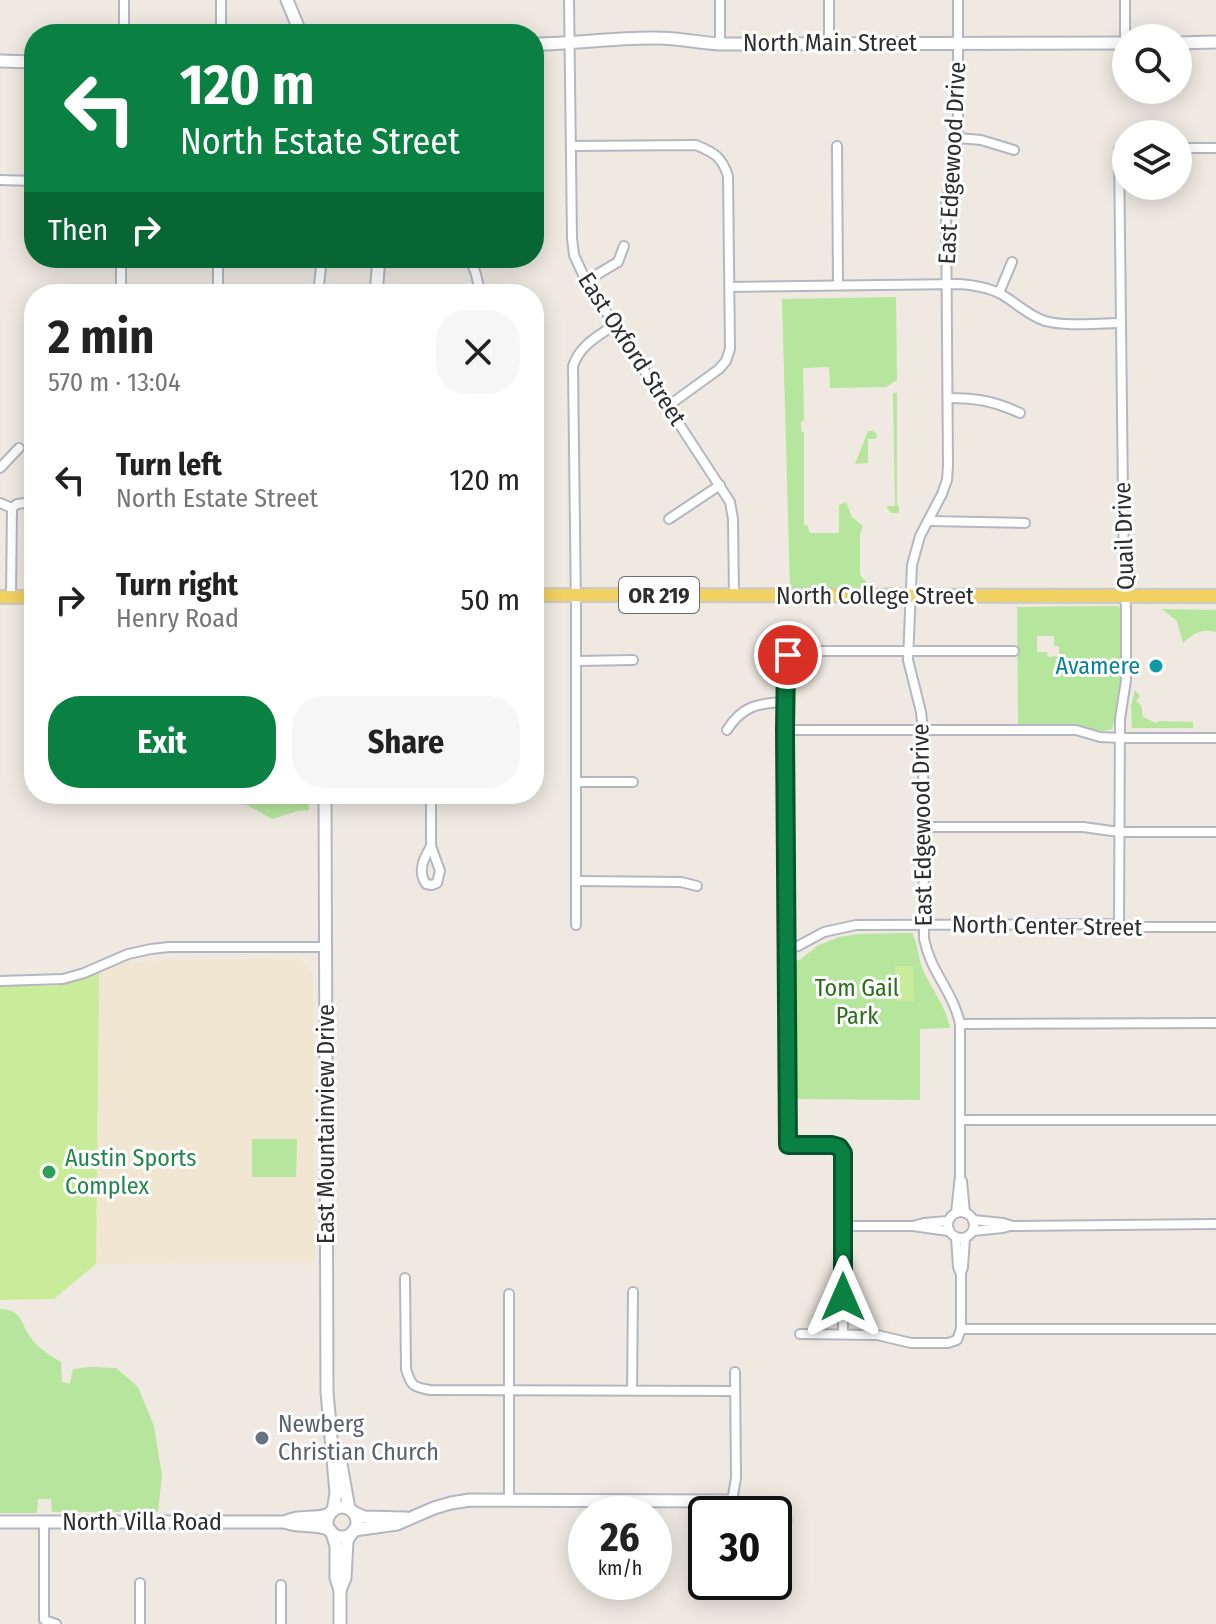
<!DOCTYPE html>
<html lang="en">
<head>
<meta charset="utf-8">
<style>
	body { margin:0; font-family:"Fira Sans Condensed",sans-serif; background:#f6f6f6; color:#222; height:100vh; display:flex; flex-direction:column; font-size:30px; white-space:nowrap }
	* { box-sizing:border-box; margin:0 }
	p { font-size:26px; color:#767676 }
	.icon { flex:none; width:44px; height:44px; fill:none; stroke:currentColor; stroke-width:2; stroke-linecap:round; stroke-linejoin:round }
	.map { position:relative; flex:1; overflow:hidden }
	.side { position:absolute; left:24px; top:284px; width:520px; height:520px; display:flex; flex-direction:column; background:#fff; border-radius:32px; box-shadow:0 4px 20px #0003 }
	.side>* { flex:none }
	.banner { position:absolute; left:24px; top:24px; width:520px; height:244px; border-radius:32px; box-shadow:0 4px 20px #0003; background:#0b8043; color:#fff; overflow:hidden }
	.tools { position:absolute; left:1112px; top:24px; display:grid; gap:16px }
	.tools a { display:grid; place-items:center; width:80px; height:80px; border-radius:50%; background:#fff; box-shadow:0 4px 20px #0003; font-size:40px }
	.speed { position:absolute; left:568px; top:1496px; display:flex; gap:16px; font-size:40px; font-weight:700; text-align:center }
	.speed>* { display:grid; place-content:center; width:104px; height:104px; border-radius:50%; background:#fff; box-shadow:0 4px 20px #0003; line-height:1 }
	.speed small { font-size:20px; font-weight:400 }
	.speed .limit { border:4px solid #111; border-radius:12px; background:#fff; color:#111 }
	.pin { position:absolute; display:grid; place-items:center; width:68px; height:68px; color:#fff; margin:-34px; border:4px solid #fff; border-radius:50%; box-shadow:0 2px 8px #0007 }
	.me { position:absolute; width:88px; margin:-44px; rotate:0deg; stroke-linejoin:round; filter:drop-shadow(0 0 6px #0008) }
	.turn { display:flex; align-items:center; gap:28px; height:168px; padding:0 24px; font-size:36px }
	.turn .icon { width:104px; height:104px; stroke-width:2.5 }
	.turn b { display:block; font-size:56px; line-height:68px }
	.then { display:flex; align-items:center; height:76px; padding:0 24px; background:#0003; gap:16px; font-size:30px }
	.round { display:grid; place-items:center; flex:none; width:84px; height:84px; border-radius:32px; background:#f6f6f6 }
	.overview { display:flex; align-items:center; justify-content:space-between; height:136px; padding:0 24px }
	h1 { font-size:48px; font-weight:700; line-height:60px }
	.primary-button { display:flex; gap:16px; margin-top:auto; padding:16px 24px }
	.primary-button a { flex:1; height:92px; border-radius:32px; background:#0b8043; color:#fff; font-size:32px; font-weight:700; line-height:92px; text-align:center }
	.primary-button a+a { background:#f6f6f6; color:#222 }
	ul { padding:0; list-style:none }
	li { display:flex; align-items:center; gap:24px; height:120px; padding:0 24px }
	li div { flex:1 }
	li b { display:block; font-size:30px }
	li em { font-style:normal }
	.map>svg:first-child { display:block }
	.education { fill:#f0e6d1 }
	.green { fill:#b6e59e; fill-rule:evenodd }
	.pitch { fill:#c9ec9a }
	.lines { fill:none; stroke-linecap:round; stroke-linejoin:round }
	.street-casing { stroke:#b4b7c1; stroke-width:12 }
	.secondary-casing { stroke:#b4b7c1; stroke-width:15 }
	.primary-casing { stroke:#c9c9c9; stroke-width:16 }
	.street { stroke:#fff; stroke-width:8 }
	.secondary { stroke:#fff; stroke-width:11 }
	.primary { stroke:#f2d163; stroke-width:12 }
	.route-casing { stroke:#07532c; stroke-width:20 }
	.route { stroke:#0b8043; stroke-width:14 }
	.culture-dot { fill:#0f9aa8; stroke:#fff; stroke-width:3 }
	.leisure-dot { fill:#2e9e5b; stroke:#fff; stroke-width:3 }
	.worship-dot { fill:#6b7280; stroke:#fff; stroke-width:3 }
	.labels { text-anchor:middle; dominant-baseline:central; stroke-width:6; stroke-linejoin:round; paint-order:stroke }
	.shield { fill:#fff; stroke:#6d6d6d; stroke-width:2 }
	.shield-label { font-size:22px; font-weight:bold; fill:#2e2e2e }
	.street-label { font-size:24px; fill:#2e2e2e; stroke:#fff }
	.culture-label { font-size:24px; fill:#0d838f; stroke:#fff; text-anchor:end }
	.park-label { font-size:24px; fill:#2c6e1b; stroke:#fff }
	.leisure-label { font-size:24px; fill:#27864d; stroke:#fff; text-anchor:start }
	.worship-label { font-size:24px; fill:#5b616d; stroke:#fff; text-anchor:start }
</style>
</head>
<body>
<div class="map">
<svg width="1216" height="1624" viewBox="0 0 1216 1624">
	<rect width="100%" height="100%" fill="#efe9e1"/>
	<path class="education" d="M300,958L313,973L315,1262L96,1264L99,973L119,964L163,960Z"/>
	<g class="green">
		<path d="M896,297L897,380L886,387L830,388L829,367L803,368L804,420L801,422V431L804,432V525H807L810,533H839V505L846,502L852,517L863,526L860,533V575L872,588H790L782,299Z"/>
		<path d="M893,393H897V505L899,506V513H891L887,508V506H895Z"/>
		<path d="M868,431H873L877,434L876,439H868V463L855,464Z"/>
		<path d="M1117,606L1120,608C1123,621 1122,634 1122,647C1122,675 1120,703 1112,729L1103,731L1067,724H1018L1017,607ZM1037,636H1054V646H1059V656L1048,657L1047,652H1037Z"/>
		<path d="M1162,609L1216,610V632C1201,628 1193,634 1183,643L1177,621Z"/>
		<path d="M1135,690L1140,696L1136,701L1141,705L1143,717L1156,723L1159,721L1193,722V728H1132L1131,706Z"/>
		<path d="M227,794H308L309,810L298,811L272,819Z"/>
		<path d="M906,933H912C918,944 918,958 923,970C932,990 946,1006 950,1028L920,1029V1100L793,1099L790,1095V963L796,960H800L817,946L839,937L859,934Z"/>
		<path d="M252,1139H297L296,1177H252Z"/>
		<path d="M0,1309C23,1310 20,1323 31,1338C38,1348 51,1356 61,1362L62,1382L70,1384L73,1369L89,1367L116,1368L138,1387L154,1426L162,1476L158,1512H52L51,1499H38L37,1513H0Z"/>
	</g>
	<g class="pitch">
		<path d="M895,966H913L914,1001H896Z"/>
		<path d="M99,973L96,1264L54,1299L0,1300V986H57Z"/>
	</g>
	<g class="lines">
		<g class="street-casing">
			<g id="street">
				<path d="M221,0V34"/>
				<path d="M569,0L572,238L574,255L586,281L730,502L733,519L734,595"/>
				<path d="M720,0V44"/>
				<path d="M124,34V0"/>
				<path d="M829,43V0"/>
				<path d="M1125,43V0"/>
				<path d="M958,138L981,140L1014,150"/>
				<path d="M571,146L696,145C715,153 722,157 728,176L730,349L726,361L719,369L668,406"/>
				<path d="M837,146L838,285"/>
				<path d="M1178,148H1216"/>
				<path d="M0,180L34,181"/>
				<path d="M121,258V294"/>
				<path d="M218,258V294"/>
				<path d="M469,258C475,270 479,280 479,294"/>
				<path d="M586,281L618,262L624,246"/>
				<path d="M730,287L960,284C973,285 985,287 997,292C1014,300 1026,315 1045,321C1068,327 1096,323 1120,323"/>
				<path d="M999,293L1012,262"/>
				<path d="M318,294L322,258"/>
				<path d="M948,398C977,398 994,401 1020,413"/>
				<path d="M0,468L19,448"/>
				<path d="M0,503L12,508"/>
				<path d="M12,508L17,504L34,502"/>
				<path d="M669,519L720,485"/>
				<path d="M929,521L1025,523"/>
				<path d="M11,597L12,508"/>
				<path d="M576,661L633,660"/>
				<path d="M727,730C742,706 758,703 785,702"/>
				<path d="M785,730H1076L1100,737L1120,738H1216"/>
				<path d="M576,782H633"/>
				<path d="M923,827H1083L1119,832H1216"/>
				<path d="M431,846C424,858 417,871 426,884L432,885L437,883L440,871L431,846V794"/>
				<path d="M576,881L681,882L697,886"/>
				<path d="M1119,924L1120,719L1126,680V608L1124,585L1119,149H1126"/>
				<path d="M576,925V608L573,366C580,345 597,337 614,325"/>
				<path d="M787,948L798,946L824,932L856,925L1119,924L1129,927H1216"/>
				<path d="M0,981L63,979L84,973L128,954L151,949L169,947H326"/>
				<path d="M960,1024L1216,1023"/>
				<path d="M960,1120H1216"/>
				<path d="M962,1181L965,1213"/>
				<circle cx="961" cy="1225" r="13"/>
				<path d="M956,1213L960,1176V1024C953,991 931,973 924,939L923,730L921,712L908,660L912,565L920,536L942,494L947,480L948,466L946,205L958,138V0"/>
				<path d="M973,1220L1003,1223L1010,1225"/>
				<path d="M843,1226H913L948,1231"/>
				<path d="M913,1226L924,1223L948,1221"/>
				<path d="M973,1231L1003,1228L1010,1226L1216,1224"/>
				<path d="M961,1273L963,1267L965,1238"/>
				<path d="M405,1278L406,1369C411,1386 413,1387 430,1390L735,1391"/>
				<path d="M509,1294V1501"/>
				<path d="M961,1329H1216"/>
				<path d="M843,1333V1153L839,1147L832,1145H788L786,662L788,655L795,651H1014"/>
				<path d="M800,1334L877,1335L911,1343H948L957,1340L961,1329V1274L958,1267L956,1238"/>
				<path d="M632,1390L633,1292"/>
				<path d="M732,1501L736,1478L735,1372"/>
				<path d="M44,1522V1620L56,1624"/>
				<path d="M140,1583V1624"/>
				<path d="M281,1624V1585"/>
			</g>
		</g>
		<g class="secondary-casing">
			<g id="secondary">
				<path d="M287,0L301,34"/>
				<path d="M341,34H368"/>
				<path d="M1178,43L1216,42"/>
				<path d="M534,44C576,44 616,37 658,38C679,38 699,43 720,44L1126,43"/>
				<path d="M0,61L34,62"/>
				<path d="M376,294L379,258"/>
				<path d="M325,794L327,1392L336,1493L333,1511"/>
				<path d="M334,1453L341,1464L349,1509"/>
				<circle cx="342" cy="1522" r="15"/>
				<path d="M353,1512L364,1517L406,1518"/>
				<path d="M774,1516L785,1520"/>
				<path d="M0,1522H285C299,1528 315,1523 330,1530"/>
				<path d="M285,1522C299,1514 315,1520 330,1514"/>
				<path d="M354,1530L397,1524L434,1508L451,1503L470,1500L732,1501L768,1514"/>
				<path d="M332,1533L336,1546V1578L340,1590V1624"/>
				<path d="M340,1590L345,1578L347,1541L351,1534"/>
			</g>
		</g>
		<g class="primary-casing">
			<g id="primary">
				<path d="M534,595L1216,596"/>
				<path d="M0,597H34"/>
			</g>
		</g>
		<use href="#street" class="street"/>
		<use href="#secondary" class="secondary"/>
		<use href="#primary" class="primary"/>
	</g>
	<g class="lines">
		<g class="route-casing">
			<path id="route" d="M788,655L786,662L785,730L788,1145H832L839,1147L843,1153V1297"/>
		</g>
		<use href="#route" class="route"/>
	</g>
	<circle class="culture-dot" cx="1156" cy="666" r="8"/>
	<circle class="leisure-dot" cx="49" cy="1172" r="8"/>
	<circle class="worship-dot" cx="262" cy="1438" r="8"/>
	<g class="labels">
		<rect class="shield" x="619" y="577" width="80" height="36" rx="6"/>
		<g class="shield-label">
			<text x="659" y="595">OR 219</text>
		</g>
		<g class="street-label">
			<text x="830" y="43">North Main Street</text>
			<text transform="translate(952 163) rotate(-87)">East Edgewood Drive</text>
			<text transform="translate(632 349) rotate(57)">East Oxford Street</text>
			<text transform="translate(1124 536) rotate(-92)">Quail Drive</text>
			<text x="875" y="596">North College Street</text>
			<text transform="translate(922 825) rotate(-91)">East Edgewood Drive</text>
			<text transform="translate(1047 926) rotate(1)">North Center Street</text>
			<text transform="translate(326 1124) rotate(-90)">East Mountainview Drive</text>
			<text x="142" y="1522">North Villa Road</text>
		</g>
		<g class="culture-label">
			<text x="1140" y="666">Avamere</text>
		</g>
		<g class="park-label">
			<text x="857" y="988">Tom Gail<tspan x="857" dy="28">Park</tspan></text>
		</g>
		<g class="leisure-label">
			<text x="65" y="1158">Austin Sports<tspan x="65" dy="28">Complex</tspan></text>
		</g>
		<g class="worship-label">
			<text x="278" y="1424">Newberg<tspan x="278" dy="28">Christian Church</tspan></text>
		</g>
	</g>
</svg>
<div class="tools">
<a><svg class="icon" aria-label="search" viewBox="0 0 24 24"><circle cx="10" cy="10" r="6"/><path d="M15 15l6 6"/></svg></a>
<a><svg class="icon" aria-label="layers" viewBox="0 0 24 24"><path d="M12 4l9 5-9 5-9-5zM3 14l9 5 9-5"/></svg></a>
</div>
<div class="speed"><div>26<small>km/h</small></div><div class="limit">30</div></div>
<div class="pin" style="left:788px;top:655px;background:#d93025"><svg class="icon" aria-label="arrive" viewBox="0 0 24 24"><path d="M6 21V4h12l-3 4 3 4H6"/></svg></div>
<svg class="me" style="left:843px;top:1297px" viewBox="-20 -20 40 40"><path d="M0-17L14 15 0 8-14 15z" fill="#0b8043" stroke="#fff" stroke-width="4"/></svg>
<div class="banner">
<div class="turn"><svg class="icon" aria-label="left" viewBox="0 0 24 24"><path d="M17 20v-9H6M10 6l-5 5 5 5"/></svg><div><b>120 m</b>North Estate Street</div></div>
<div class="then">Then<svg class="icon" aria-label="right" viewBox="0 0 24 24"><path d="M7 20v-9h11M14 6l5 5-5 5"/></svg></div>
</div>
<section class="side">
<div class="overview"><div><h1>2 min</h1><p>570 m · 13:04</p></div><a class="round"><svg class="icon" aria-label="close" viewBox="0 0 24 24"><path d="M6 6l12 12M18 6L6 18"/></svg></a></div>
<ul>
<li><svg class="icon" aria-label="left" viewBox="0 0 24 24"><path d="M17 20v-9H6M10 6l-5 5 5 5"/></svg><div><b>Turn left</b><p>North Estate Street</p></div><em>120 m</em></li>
<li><svg class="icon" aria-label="right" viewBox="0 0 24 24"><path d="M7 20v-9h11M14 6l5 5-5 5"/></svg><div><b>Turn right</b><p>Henry Road</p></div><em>50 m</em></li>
</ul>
<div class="primary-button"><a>Exit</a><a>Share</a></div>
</section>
</div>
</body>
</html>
